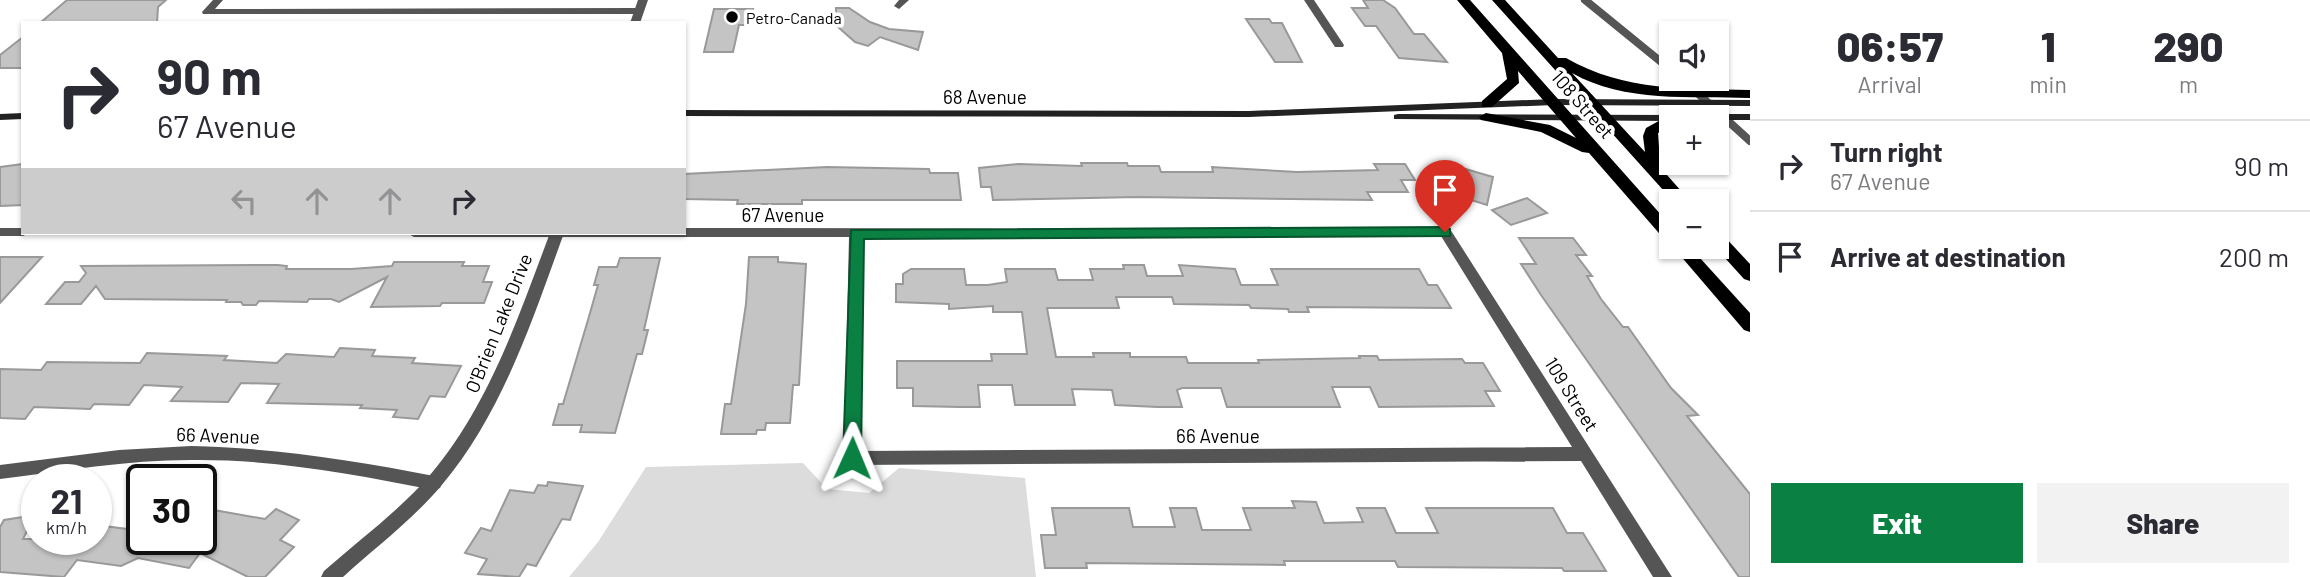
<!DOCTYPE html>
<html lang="en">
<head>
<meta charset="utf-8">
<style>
	body { margin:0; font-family:Barlow,sans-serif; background:#f2f2f3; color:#2b2b33; height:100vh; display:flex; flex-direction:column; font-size:26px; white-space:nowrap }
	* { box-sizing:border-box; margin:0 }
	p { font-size:23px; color:#7c7c81 }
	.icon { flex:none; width:38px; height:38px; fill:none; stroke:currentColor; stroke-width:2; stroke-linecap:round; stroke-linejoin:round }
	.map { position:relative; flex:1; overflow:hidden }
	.panel { display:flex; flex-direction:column; background:#fff; width:560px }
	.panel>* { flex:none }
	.hud { position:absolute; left:21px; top:21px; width:665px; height:214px; border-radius:0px; box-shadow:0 2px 5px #0004; background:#fff; color:#2b2b33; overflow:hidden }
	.tools { position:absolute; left:1659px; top:21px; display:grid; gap:14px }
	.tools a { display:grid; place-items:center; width:70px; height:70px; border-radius:0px; background:#fff; box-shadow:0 2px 5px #0004; font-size:35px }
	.speed { position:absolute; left:21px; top:464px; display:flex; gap:14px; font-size:35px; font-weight:700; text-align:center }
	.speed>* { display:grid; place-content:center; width:91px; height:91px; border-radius:50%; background:#fff; box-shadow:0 2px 5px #0004; line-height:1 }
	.speed small { font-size:18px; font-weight:400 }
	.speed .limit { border:4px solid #111; border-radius:10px; background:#fff; color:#111 }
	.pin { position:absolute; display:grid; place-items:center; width:60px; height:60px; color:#fff; margin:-72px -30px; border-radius:50% 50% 50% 0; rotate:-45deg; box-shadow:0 0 7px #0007 }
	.pin .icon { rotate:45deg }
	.me { position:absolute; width:77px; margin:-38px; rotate:1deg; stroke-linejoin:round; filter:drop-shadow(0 0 5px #0008) }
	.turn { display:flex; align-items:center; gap:24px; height:147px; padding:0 21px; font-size:32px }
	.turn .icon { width:91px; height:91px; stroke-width:2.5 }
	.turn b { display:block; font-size:49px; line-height:60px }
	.lanes { display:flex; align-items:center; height:66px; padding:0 21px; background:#0003; justify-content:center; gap:35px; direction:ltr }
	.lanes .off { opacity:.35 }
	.eta { display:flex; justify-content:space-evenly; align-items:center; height:119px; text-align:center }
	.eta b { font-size:42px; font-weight:800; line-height:49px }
	.button { display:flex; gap:14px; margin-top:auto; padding:14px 21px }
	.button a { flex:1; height:80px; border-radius:0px; background:#0b8043; color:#fff; font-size:28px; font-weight:800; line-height:80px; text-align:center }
	.button a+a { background:#f2f2f3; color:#2b2b33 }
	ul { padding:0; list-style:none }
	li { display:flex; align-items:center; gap:21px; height:91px; padding:0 21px; border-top:2px solid #e1e1e2 }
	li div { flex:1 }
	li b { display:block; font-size:26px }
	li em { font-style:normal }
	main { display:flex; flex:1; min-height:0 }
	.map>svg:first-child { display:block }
	.green { fill:#dcdcdc }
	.building { fill:#c4c4c4; stroke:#999; stroke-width:2 }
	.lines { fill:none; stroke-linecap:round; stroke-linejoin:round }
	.service { stroke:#555; stroke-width:8 }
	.minor { fill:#555; fill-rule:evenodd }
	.tertiary { fill:#555; fill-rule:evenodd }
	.secondary { fill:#222; fill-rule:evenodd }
	.primary { fill:#000; fill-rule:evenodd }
	.route { fill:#0b8043; stroke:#07532c; stroke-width:2 }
	.poi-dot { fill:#000; stroke:#fff; stroke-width:2.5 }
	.labels { text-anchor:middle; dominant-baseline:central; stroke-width:7; stroke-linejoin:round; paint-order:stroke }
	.far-poi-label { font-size:16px; fill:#000; stroke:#fff; text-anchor:start }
	.street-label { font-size:19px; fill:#000; stroke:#fff }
</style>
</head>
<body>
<main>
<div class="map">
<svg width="1750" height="577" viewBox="0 0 1750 577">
	<rect width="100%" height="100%" fill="#fff"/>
	<path class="green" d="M803,463L827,489L869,493L899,468L1025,478L1036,577H569L598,542L646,467Z"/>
	<g class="building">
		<path d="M67,0H166L158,7L157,23H40Z"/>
		<path d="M1363,0H1383L1395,8L1414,34H1424L1447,62L1399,58L1376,26H1365L1352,8H1368Z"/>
		<path d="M836,8H849L870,22L889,29L923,32L918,50L880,37L868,46L855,42L829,19L836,17Z"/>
		<path d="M714,9H753L750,25H739L733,52H704Z"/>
		<path d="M1246,19H1269L1272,23H1282L1302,62H1275Z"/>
		<path d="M23,37V68H0V55Z"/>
		<path d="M1081,163H1127L1128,166H1159L1161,172H1213L1212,167L1297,172L1378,170L1374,164H1405L1415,180H1401L1408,192H1367L1372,200L1138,197L993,200L991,187H981L979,168L1019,164L1082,166Z"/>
		<path d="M23,164V205L0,206V167Z"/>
		<path d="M827,167L929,169L930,173H958L961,200H802V204H737L738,200L684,199V174Z"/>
		<path d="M1462,168L1493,177L1487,205L1468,199L1470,189L1458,185Z"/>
		<path d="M1527,198L1547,213L1511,225L1492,210Z"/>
		<path d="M1519,238H1573L1586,255H1576L1592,276H1587L1601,299L1623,327H1628L1671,388L1698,415L1687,416L1750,494V577H1739L1541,295L1521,264H1536Z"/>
		<path d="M0,257H42L0,303Z"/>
		<path d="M749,257H778V262L806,264L799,385H793L790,423H766L765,430H757L756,434H721L725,404H731L746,304Z"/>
		<path d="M620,258H660L644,330H648L642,354H637L615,433L580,432L582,425H553L559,404H563L588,320L598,285H594L599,267H617Z"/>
		<path d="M394,262H464L462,266H489L483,282H492L484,303H442L440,306L371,307L387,277L339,302L331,299H309L307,302L259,301L256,305H243L241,302H226L227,300L105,299L96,286L81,304H46L65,282H79L86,273L81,266L278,265L287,266L286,269H351L392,266Z"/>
		<path d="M1123,265H1144L1147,276H1183L1179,265L1235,269L1241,285H1278L1271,269H1419L1428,285H1437L1451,308L1307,307L1309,312H1289L1288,309L1251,308L1249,305L1174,304L1172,297H1116L1119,308H1047L1056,357H1094L1093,353H1130V357H1186L1188,363H1259L1258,360L1360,358L1359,356H1377L1379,360L1462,359L1465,363H1483L1500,391H1485L1494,406L1379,407L1370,387H1332L1340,407H1227L1221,388H1182L1177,390L1182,407H1158L1115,405L1112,390L1072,389L1075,405H1015L1012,385H978L980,407H960L913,406V388H897V361H992L991,354H1027L1022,312H993V306L949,309V304L896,302V284H903V274L911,269H964L966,285H988L1007,282L1005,269H1055L1058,280H1093L1090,269H1124Z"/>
		<path d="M340,348L375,350L372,356L415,358L412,363L461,366L445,397L430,396L418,419L393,417L397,410L360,408L362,405L267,403L279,384L241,383L228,402L171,401L182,387L144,385L129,405L94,404L90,409L34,407L25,419L0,418V369L41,370L47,362L140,363L147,353L227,356L224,360L277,363L286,354L334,357Z"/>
		<path d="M548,482L583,486L570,520L562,519L536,566L527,564L519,577L478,574L487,559L465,553L481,528L491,531L510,490L534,493L538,485L547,486Z"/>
		<path d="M1292,501L1316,502L1324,523L1363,522L1357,508H1385L1396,533H1438L1426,508H1553L1567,533H1583L1606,571H1564L1562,568L1398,567L1395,561H1284L1285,565L1086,563L1087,568H1045L1041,535H1056L1052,508H1129L1133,527H1175L1170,508H1196L1202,530H1251L1243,508H1295Z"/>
		<path d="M208,509L265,519L276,509L299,520L280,540L294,547L265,577H248L200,553L189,568L138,558L121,566L77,560L64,577L0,572V527L4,520L35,515L23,539H96V525L142,531V539H201V518Z"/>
	</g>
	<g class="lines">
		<g class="service">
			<path d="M1585,0L1671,70"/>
			<path d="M1682,79L1750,141"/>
		</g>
		<g class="minor">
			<path d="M213,0H223L215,9L639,8L644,11L639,14H203L202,12Z"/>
			<path d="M899,0H909L899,9L894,6Z"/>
			<path d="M1304,0H1314L1344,45L1343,47H1335Z"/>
			<path d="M0,228H23V233H29L23,236H0Z"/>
			<path d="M684,228L1450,229L1672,577H1653L1581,461L852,465L846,463L844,458L849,237H414L407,233H684ZM1441,236L1572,447L860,451L863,237Z"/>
			<path d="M191,446C273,448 353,460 434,476L440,478L442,483L440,488L434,490C354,474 273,459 191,460C127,460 63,471 0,479V465L119,450Z"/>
		</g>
		<g class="tertiary">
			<path d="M638,0H648L640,23H630Z"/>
			<path d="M550,233H564C532,321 502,414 441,486C412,520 376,547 343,577H321L324,571C359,540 399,511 430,475C489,405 518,318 550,233Z"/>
		</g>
		<g class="secondary">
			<path d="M1554,99L1750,100V106L1554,105L1249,117L684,116V110L1249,111Z"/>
			<path d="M23,113V119L0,120V114Z"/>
			<path d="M1398,114L1671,115L1676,117H1671V121L1394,119V115Z"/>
			<path d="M1694,114H1750V120H1717V117H1688Z"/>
		</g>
		<g class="primary">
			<path d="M1457,0H1470L1671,226V241L1665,240L1589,153L1582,152L1541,132L1481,120L1479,117L1486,113L1550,125L1576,138L1518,71L1519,83L1492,107H1482V101L1507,79L1502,53Z"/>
			<path d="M1492,0H1505L1558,58H1566C1626,92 1683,88 1750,90V98C1692,96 1624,103 1572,73L1645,152L1643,136L1646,128L1666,117H1676H1671V126L1658,133L1659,147L1669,172L1667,175L1690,201H1673Z"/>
			<path d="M1717,234L1723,235L1750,264V281L1744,279L1715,247Z"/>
			<path d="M1673,247H1690L1750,313V332L1744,330Z"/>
		</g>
	</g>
	<path class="route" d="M1445,227L1450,229V236L864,239L861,458L859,463H845L843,458L851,230Z"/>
	<circle class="poi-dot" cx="732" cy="17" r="7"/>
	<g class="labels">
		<g class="far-poi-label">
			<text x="746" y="17">Petro-Canada</text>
		</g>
		<g class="street-label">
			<text x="985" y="96">68 Avenue</text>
			<text transform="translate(1583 104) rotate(49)">108 Street</text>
			<text x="783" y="214">67 Avenue</text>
			<text transform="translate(498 323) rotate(-68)">O'Brien Lake Drive</text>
			<text transform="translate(1572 394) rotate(58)">109 Street</text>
			<text transform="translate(218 435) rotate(2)">66 Avenue</text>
			<text x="1218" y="435">66 Avenue</text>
		</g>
	</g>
</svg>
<div class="tools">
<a><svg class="icon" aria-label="sound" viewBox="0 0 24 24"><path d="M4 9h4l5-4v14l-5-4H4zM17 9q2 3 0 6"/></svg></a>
<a>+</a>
<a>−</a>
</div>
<div class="speed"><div>21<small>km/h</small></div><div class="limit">30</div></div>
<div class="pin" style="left:1445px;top:232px;background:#d93025"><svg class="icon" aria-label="arrive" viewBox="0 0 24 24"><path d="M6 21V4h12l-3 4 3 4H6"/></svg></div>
<svg class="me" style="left:852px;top:458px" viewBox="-20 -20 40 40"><path d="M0-17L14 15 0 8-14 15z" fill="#0b8043" stroke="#fff" stroke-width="4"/></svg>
<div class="hud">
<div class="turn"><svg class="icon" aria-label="right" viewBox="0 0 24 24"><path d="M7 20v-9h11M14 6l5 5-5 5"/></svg><div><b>90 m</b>67 Avenue</div></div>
<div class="lanes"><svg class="icon off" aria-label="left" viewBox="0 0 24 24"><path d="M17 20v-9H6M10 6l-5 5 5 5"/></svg><svg class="icon off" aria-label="ahead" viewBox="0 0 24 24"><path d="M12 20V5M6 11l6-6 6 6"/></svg><svg class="icon off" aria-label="ahead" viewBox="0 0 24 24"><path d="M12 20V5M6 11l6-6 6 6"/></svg><svg class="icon" aria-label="right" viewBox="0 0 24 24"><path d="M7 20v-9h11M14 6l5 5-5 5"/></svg></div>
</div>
</div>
<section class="panel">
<div class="eta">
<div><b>06:57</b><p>Arrival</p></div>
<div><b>1</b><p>min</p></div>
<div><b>290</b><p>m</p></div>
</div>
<ul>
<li><svg class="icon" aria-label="right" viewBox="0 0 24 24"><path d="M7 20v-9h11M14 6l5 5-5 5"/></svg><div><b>Turn right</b><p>67 Avenue</p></div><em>90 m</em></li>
<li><svg class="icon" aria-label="arrive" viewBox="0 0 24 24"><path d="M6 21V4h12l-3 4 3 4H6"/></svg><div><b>Arrive at destination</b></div><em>200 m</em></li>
</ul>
<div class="button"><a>Exit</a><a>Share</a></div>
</section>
</main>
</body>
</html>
